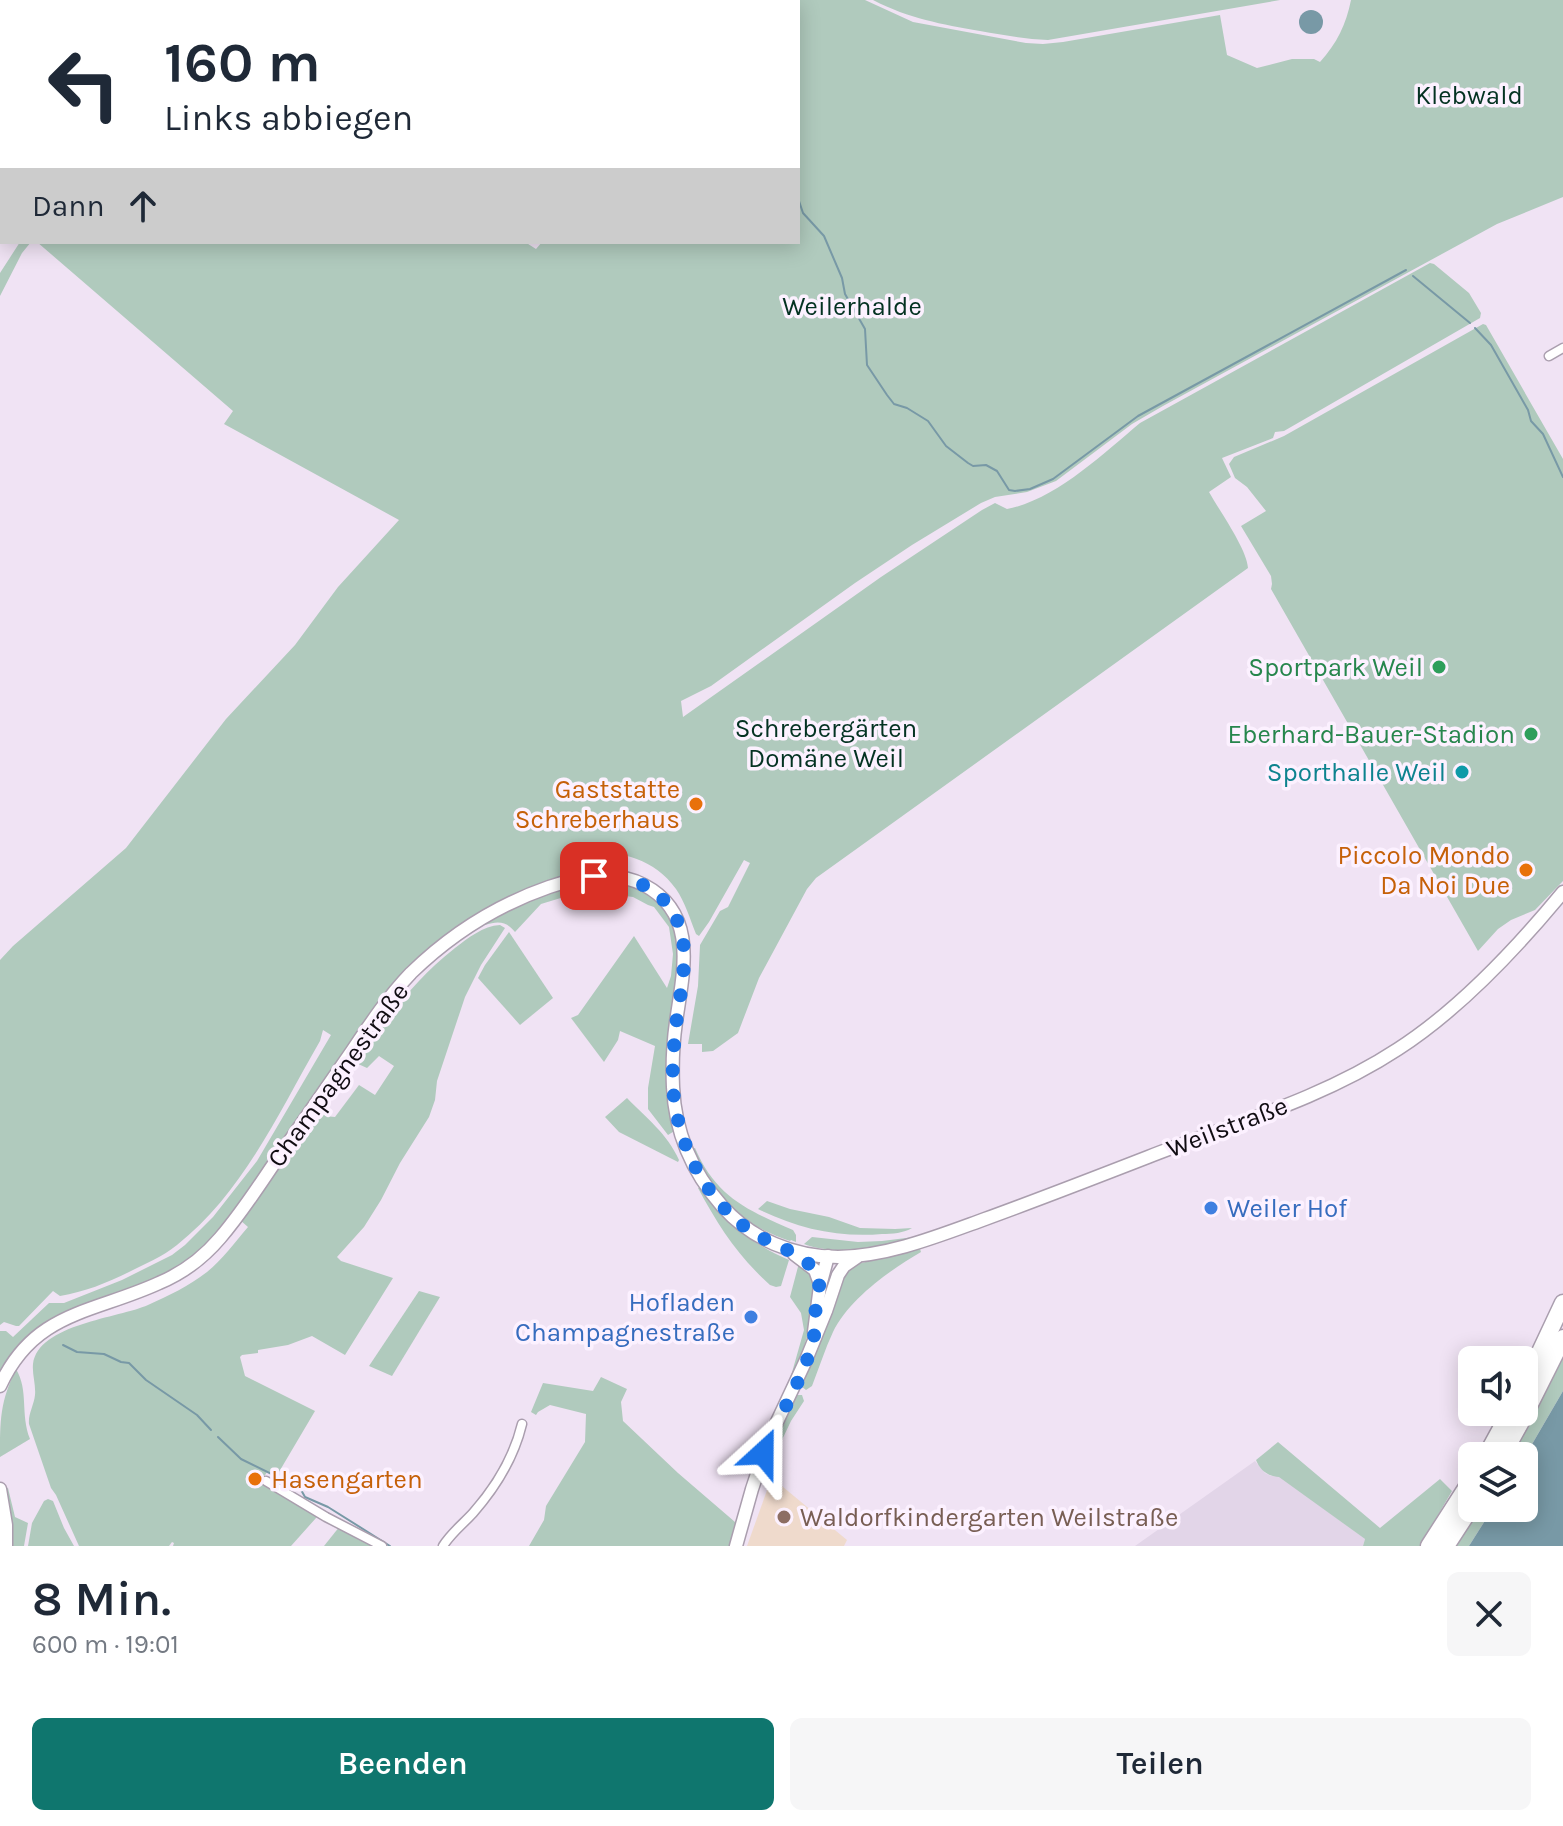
<!DOCTYPE html>
<html lang="de">
<head>
<meta charset="utf-8">
<style>
	body { margin:0; font-family:Karla,sans-serif; background:#f6f6f7; color:#1f2937; height:100vh; display:flex; flex-direction:column; font-size:30px; white-space:nowrap }
	* { box-sizing:border-box; margin:0 }
	p { font-size:26px; color:#747a83 }
	.icon { flex:none; width:44px; height:44px; fill:none; stroke:currentColor; stroke-width:2; stroke-linecap:round; stroke-linejoin:round }
	.map { position:relative; height:1546px; overflow:hidden }
	.side { display:flex; flex-direction:column; background:#fff; flex:1 }
	.side>* { flex:none }
	.guide { position:absolute; left:0px; top:0px; width:800px; height:244px; box-shadow:0 4px 20px #0003; background:#fff; color:#1f2937; overflow:hidden }
	.controls { position:absolute; left:1458px; top:1346px; display:grid; gap:16px }
	.controls a { display:grid; place-items:center; width:80px; height:80px; border-radius:12px; background:#fff; box-shadow:0 4px 20px #0003; font-size:40px }
	.pin { position:absolute; display:grid; place-items:center; width:68px; height:68px; color:#fff; margin:-34px; border-radius:16px; box-shadow:0 4px 12px #0006 }
	.me { position:absolute; width:88px; margin:-44px; rotate:24deg; stroke-linejoin:round; filter:drop-shadow(0 0 6px #0008) }
	.turn { display:flex; align-items:center; gap:28px; height:168px; padding:0 32px; font-size:36px }
	.turn .icon { width:104px; height:104px; stroke-width:2.5 }
	.turn b { display:block; font-size:56px; line-height:68px }
	.then { display:flex; align-items:center; height:76px; padding:0 32px; background:#0003; gap:16px; font-size:30px }
	.round { display:grid; place-items:center; flex:none; width:84px; height:84px; border-radius:12px; background:#f6f6f7 }
	.overview { display:flex; align-items:center; justify-content:space-between; height:136px; padding:0 32px }
	h1 { font-size:48px; font-weight:600; line-height:60px }
	.cta { display:flex; gap:16px; margin-top:auto; padding:16px 32px }
	.cta a { flex:1; height:92px; border-radius:12px; background:#0f766e; color:#fff; font-size:32px; font-weight:600; line-height:92px; text-align:center }
	.cta a+a { background:#f6f6f7; color:#1f2937 }
	.map>svg:first-child { display:block }
	.industrial { fill:#e2d5e8 }
	.education { fill:#efdacc }
	.green { fill:#b0cabd }
	.water { fill:#7899a6 }
	.lines { fill:none; stroke-linecap:round; stroke-linejoin:round }
	.stream { stroke:#7899a6; stroke-width:2 }
	.street-casing { stroke:#aa9eae; stroke-width:11 }
	.secondary-casing { stroke:#aa9eae; stroke-width:15 }
	.highway-casing { stroke:#aa9eae; stroke-width:19 }
	.street { stroke:#fff; stroke-width:8 }
	.secondary { stroke:#fff; stroke-width:12 }
	.highway { stroke:#fff; stroke-width:16 }
	.route { stroke:#1a73e8; stroke-width:14; stroke-dasharray:0 25.2 }
	.leisure-dot { fill:#2e9e5b; stroke:#fcf1ff; stroke-width:3 }
	.culture-dot { fill:#0f9aa8; stroke:#fcf1ff; stroke-width:3 }
	.food-dot { fill:#e8710a; stroke:#fcf1ff; stroke-width:3 }
	.shop-dot { fill:#3f7fe0; stroke:#fcf1ff; stroke-width:3 }
	.education-dot { fill:#8d6e63; stroke:#fcf1ff; stroke-width:3 }
	.labels { text-anchor:middle; dominant-baseline:central; stroke-width:7; stroke-linejoin:round; paint-order:stroke }
	.park-label { font-size:26px; fill:#043222; stroke:#fcf1ff }
	.leisure-label { font-size:26px; fill:#27864d; stroke:#fcf1ff; text-anchor:end }
	.culture-label { font-size:26px; fill:#0d838f; stroke:#fcf1ff; text-anchor:end }
	.food-label { font-size:26px; fill:#c56008; stroke:#fcf1ff; text-anchor:end }
	.street-label { font-size:26px; fill:#100c12; stroke:#fcf1ff }
	.shop-label { font-size:26px; fill:#366cbe; stroke:#fcf1ff; text-anchor:start }
	.education-label { font-size:26px; fill:#785e54; stroke:#fcf1ff; text-anchor:start }
</style>
</head>
<body>
<div class="map">
<svg width="1563" height="1546" viewBox="0 0 1563 1546">
	<rect width="100%" height="100%" fill="#f0e3f4"/>
	<path class="industrial" d="M1255,1461L1265,1473L1271,1476H1279L1365,1539L1363,1546H1135Z"/>
	<path class="education" d="M770,1482H777L847,1540L844,1546H747Z"/>
	<g class="green">
		<path d="M370,0H655L653,2H361Z"/>
		<path d="M659,0H865L913,22L1026,43L1043,44L1063,42L1220,15L1227,55L1257,68L1292,59H1314L1320,62C1337,43 1346,25 1351,0H1563V197L1497,224L1163,406L1132,424L1056,481L1027,492L995,497L981,503L912,545L855,583L711,686L681,701L683,717L881,577L982,510L995,503L1007,509C1055,500 1103,454 1140,423L1430,263L1434,264L1469,293L1481,313L1480,318L1284,431L1275,432L1273,438L1222,458L1231,477L1209,492C1219,510 1247,549 1248,568L816,878L807,889L759,978L738,1033L713,1051L702,1052V1044H688L698,986L700,945L720,911L728,907L750,863L744,860L709,922L699,936L696,934C690,919 685,902 676,889C651,854 609,849 570,852L577,875L554,881L415,964L237,1210L202,1250L180,1267L158,1279L50,1322L21,1342L8,1358L0,1372V1331H6L13,1337L49,1303H64L122,1280L172,1255L185,1245L213,1217L257,1161L331,1035L323,1030L320,1041C279,1112 243,1193 177,1245C162,1257 145,1264 129,1272C107,1283 84,1292 60,1296L53,1291L19,1326H16L4,1322L0,1325V960L13,946L126,848L226,719L295,645L338,587L399,520L224,424L233,411L37,242H525L536,249L542,242H798V2H658Z"/>
		<path d="M873,0H1280L1048,40C1025,39 1003,35 980,31C941,24 910,19 873,0Z"/>
		<path d="M20,242H31L22,253L0,296V273Z"/>
		<path d="M1483,324L1486,325L1563,459V881L1535,910L1511,920L1498,929L1478,951L1271,589L1272,584L1271,576L1241,526L1266,511L1247,487L1235,478L1229,464L1234,457L1284,436Z"/>
		<path d="M607,881C649,885 669,905 679,945L676,1130L668,1135L648,1109V1088L655,1046L620,1031L618,1040L604,1062L571,1018L578,1015L634,936L667,988L671,976L673,954L669,927L654,907L648,905L633,897L596,892L564,897L541,904L515,932C506,921 498,921 485,925L484,922C521,900 564,883 607,881Z"/>
		<path d="M500,925L505,928L481,965L465,997L437,1081L435,1100L429,1117L400,1163L381,1200L364,1227L337,1257L341,1261L393,1278L345,1355L312,1336L288,1345L258,1350V1353L242,1355L240,1357L245,1376L315,1411L276,1477L267,1472L262,1480L280,1494L318,1515L316,1518L291,1546H173L174,1543L172,1542L169,1546H79L56,1495L51,1488L29,1424C28,1414 34,1405 35,1395C36,1385 32,1374 33,1364C38,1324 119,1318 148,1305C168,1296 189,1286 207,1272C222,1260 235,1242 248,1227L240,1220L320,1103L325,1106V1116L335,1117L359,1085L375,1095L394,1066L379,1056L367,1068L356,1063C387,1018 412,982 455,948C468,938 483,926 500,925Z"/>
		<path d="M509,932L553,998L520,1025L478,978L485,965Z"/>
		<path d="M627,1098C646,1118 667,1133 679,1160L678,1162L619,1132L605,1117Z"/>
		<path d="M695,1148C716,1197 747,1210 793,1230L796,1235V1242L791,1240L790,1241C760,1231 731,1214 713,1188C705,1176 698,1162 691,1149Z"/>
		<path d="M701,1187C726,1222 751,1244 789,1260L781,1286L776,1287L770,1285C737,1255 719,1227 698,1188Z"/>
		<path d="M767,1201L790,1209L829,1217L860,1228L895,1229L912,1228C904,1233 892,1234 882,1234C838,1238 797,1228 758,1209Z"/>
		<path d="M812,1237L858,1242L882,1241L914,1237C883,1248 834,1256 804,1244Z"/>
		<path d="M920,1249L921,1252C890,1270 849,1299 833,1332C825,1349 819,1368 812,1386L806,1390L801,1386V1382L840,1280L853,1265Z"/>
		<path d="M799,1263L808,1268L815,1280L807,1337L798,1365L789,1383L804,1330L801,1313L790,1297Z"/>
		<path d="M419,1291L440,1297L392,1376L369,1366Z"/>
		<path d="M1563,1356V1391L1524,1458V1456H1511Z"/>
		<path d="M16,1369C29,1391 20,1413 30,1439L0,1457C0,1420 0,1402 16,1369Z"/>
		<path d="M601,1377L627,1389L621,1402L623,1421L678,1473L735,1522V1529L730,1546H529L544,1520L546,1506L585,1442L586,1414L550,1405L538,1412L536,1415L531,1412L543,1383L593,1391Z"/>
		<path d="M797,1395H802L804,1401L791,1421L770,1465L767,1466L773,1443L793,1399Z"/>
		<path d="M1278,1442L1380,1528L1440,1479L1452,1491L1420,1546H1363L1365,1539L1279,1477C1267,1476 1260,1470 1256,1460Z"/>
		<path d="M8,1488L15,1517L28,1523L24,1546H11L5,1489Z"/>
		<path d="M48,1499L53,1501L64,1528L74,1546H28L32,1523L44,1501Z"/>
		<path d="M1480,1508H1493L1469,1546H1455Z"/>
		<path d="M340,1526L380,1546H324Z"/>
	</g>
	<g class="water">
		<circle cx="1311" cy="22" r="12"/>
		<path d="M1563,1391V1546H1469L1493,1508H1524V1458Z"/>
	</g>
	<g class="lines">
		<g class="stream">
			<path d="M742,0V2"/>
			<path d="M798,198L803,213L824,236L842,278L845,294L865,329L867,365L887,395L894,404L907,408L928,421L946,446L968,463L973,466L986,465L997,471L1009,490L1015,491L1030,489L1053,479L1138,416L1406,270"/>
			<path d="M1413,276L1470,323"/>
			<path d="M1475,328L1491,345L1528,410L1531,421L1543,434L1563,477"/>
			<path d="M63,1345L77,1352L104,1354L121,1362L129,1363L146,1380L197,1415L211,1430"/>
			<path d="M218,1437L241,1459L300,1488L305,1497L328,1507L390,1546"/>
		</g>
		<g class="street-casing">
			<g id="street">
				<path d="M1549,356L1563,348"/>
				<path d="M266,1481L326,1517L382,1546"/>
				<path d="M443,1546C451,1533 463,1524 473,1513C495,1488 514,1457 522,1424"/>
			</g>
		</g>
		<g class="secondary-casing">
			<g id="secondary">
				<path d="M71,2L73,0"/>
				<path d="M0,85L2,83"/>
				<path d="M794,1254L815,1270L820,1284"/>
				<path d="M814,1332L820,1286L828,1256"/>
				<path d="M0,1386C34,1311 94,1313 159,1283C183,1273 203,1258 220,1238C239,1216 255,1192 271,1168C298,1129 325,1090 352,1051C370,1024 388,997 411,973C450,935 497,905 549,887C579,877 614,869 644,885C699,914 683,972 676,1022C673,1043 672,1065 673,1087C675,1132 692,1172 722,1206C751,1239 794,1257 838,1257C889,1256 938,1236 985,1219C1040,1199 1094,1178 1148,1157C1232,1124 1322,1099 1398,1049C1460,1009 1516,949 1563,892"/>
				<path d="M0,1489L6,1525V1546"/>
				<path d="M736,1546L752,1489L768,1441L806,1360L826,1311L838,1275L844,1266L857,1257"/>
			</g>
		</g>
		<g class="highway-casing">
			<g id="highway">
				<path d="M1524,1386L1563,1303"/>
				<path d="M1486,1456L1510,1412"/>
				<path d="M1502,1456L1522,1420L1563,1338"/>
				<path d="M1429,1546L1472,1479"/>
				<path d="M1446,1546L1472,1506"/>
			</g>
		</g>
		<use href="#street" class="street"/>
		<use href="#secondary" class="secondary"/>
		<use href="#highway" class="highway"/>
	</g>
	<g class="lines">
		<path class="route" d="M594,876C642,873 682,900 684,952C685,980 677,1008 675,1036C672,1064 671,1093 678,1120C687,1158 706,1192 735,1219C742,1225 750,1231 759,1236C778,1247 816,1258 819,1282C820,1294 816,1307 814,1318C814,1326 815,1335 813,1342C802,1381 779,1416 763,1453"/>
	</g>
	<g class="leisure-dot">
		<circle cx="1439" cy="667" r="8"/>
		<circle cx="1531" cy="734" r="8"/>
	</g>
	<circle class="culture-dot" cx="1462" cy="772" r="8"/>
	<g class="food-dot">
		<circle cx="696" cy="804" r="8"/>
		<circle cx="1526" cy="870" r="8"/>
		<circle cx="255" cy="1479" r="8"/>
	</g>
	<g class="shop-dot">
		<circle cx="1211" cy="1208" r="8"/>
		<circle cx="751" cy="1317" r="8"/>
	</g>
	<circle class="education-dot" cx="784" cy="1517" r="8"/>
	<g class="labels">
		<g class="park-label">
			<text x="1469" y="95">Klebwald</text>
			<text x="852" y="306">Weilerhalde</text>
			<text x="826" y="728">Schrebergärten<tspan x="826" dy="30">Domäne Weil</tspan></text>
		</g>
		<g class="leisure-label">
			<text x="1423" y="667">Sportpark Weil</text>
			<text x="1515" y="734">Eberhard-Bauer-Stadion</text>
		</g>
		<g class="culture-label">
			<text x="1446" y="772">Sporthalle Weil</text>
		</g>
		<g class="food-label">
			<text x="680" y="789">Gaststatte<tspan x="680" dy="30">Schreberhaus</tspan></text>
			<text x="1510" y="855">Piccolo Mondo<tspan x="1510" dy="30">Da Noi Due</tspan></text>
			<text x="271" y="1479" text-anchor="start">Hasengarten</text>
		</g>
		<g class="street-label">
			<text transform="translate(338 1075) rotate(-54)">Champagnestraße</text>
			<text transform="translate(1227 1127) rotate(-21)">Weilstraße</text>
		</g>
		<g class="shop-label">
			<text x="1227" y="1208">Weiler Hof</text>
			<text x="735" y="1302" text-anchor="end">Hofladen<tspan x="735" dy="30">Champagnestraße</tspan></text>
		</g>
		<g class="education-label">
			<text x="800" y="1517">Waldorfkindergarten Weilstraße</text>
		</g>
	</g>
</svg>
<div class="controls">
<a><svg class="icon" aria-label="sound" viewBox="0 0 24 24"><path d="M4 9h4l5-4v14l-5-4H4zM17 9q2 3 0 6"/></svg></a>
<a><svg class="icon" aria-label="layers" viewBox="0 0 24 24"><path d="M12 4l9 5-9 5-9-5zM3 14l9 5 9-5"/></svg></a>
</div>
<div class="pin" style="left:594px;top:876px;background:#d93025"><svg class="icon" aria-label="arrive" viewBox="0 0 24 24"><path d="M6 21V4h12l-3 4 3 4H6"/></svg></div>
<svg class="me" style="left:763px;top:1453px" viewBox="-20 -20 40 40"><path d="M0-17L14 15 0 8-14 15z" fill="#1a73e8" stroke="#fff" stroke-width="4"/></svg>
<div class="guide">
<div class="turn"><svg class="icon" aria-label="left" viewBox="0 0 24 24"><path d="M17 20v-9H6M10 6l-5 5 5 5"/></svg><div><b>160 m</b>Links abbiegen</div></div>
<div class="then">Dann<svg class="icon" aria-label="ahead" viewBox="0 0 24 24"><path d="M12 20V5M6 11l6-6 6 6"/></svg></div>
</div>
</div>
<section class="side">
<div class="overview"><div><h1>8 Min.</h1><p>600 m · 19:01</p></div><a class="round"><svg class="icon" aria-label="close" viewBox="0 0 24 24"><path d="M6 6l12 12M18 6L6 18"/></svg></a></div>
<div class="cta"><a>Beenden</a><a>Teilen</a></div>
</section>
</body>
</html>
